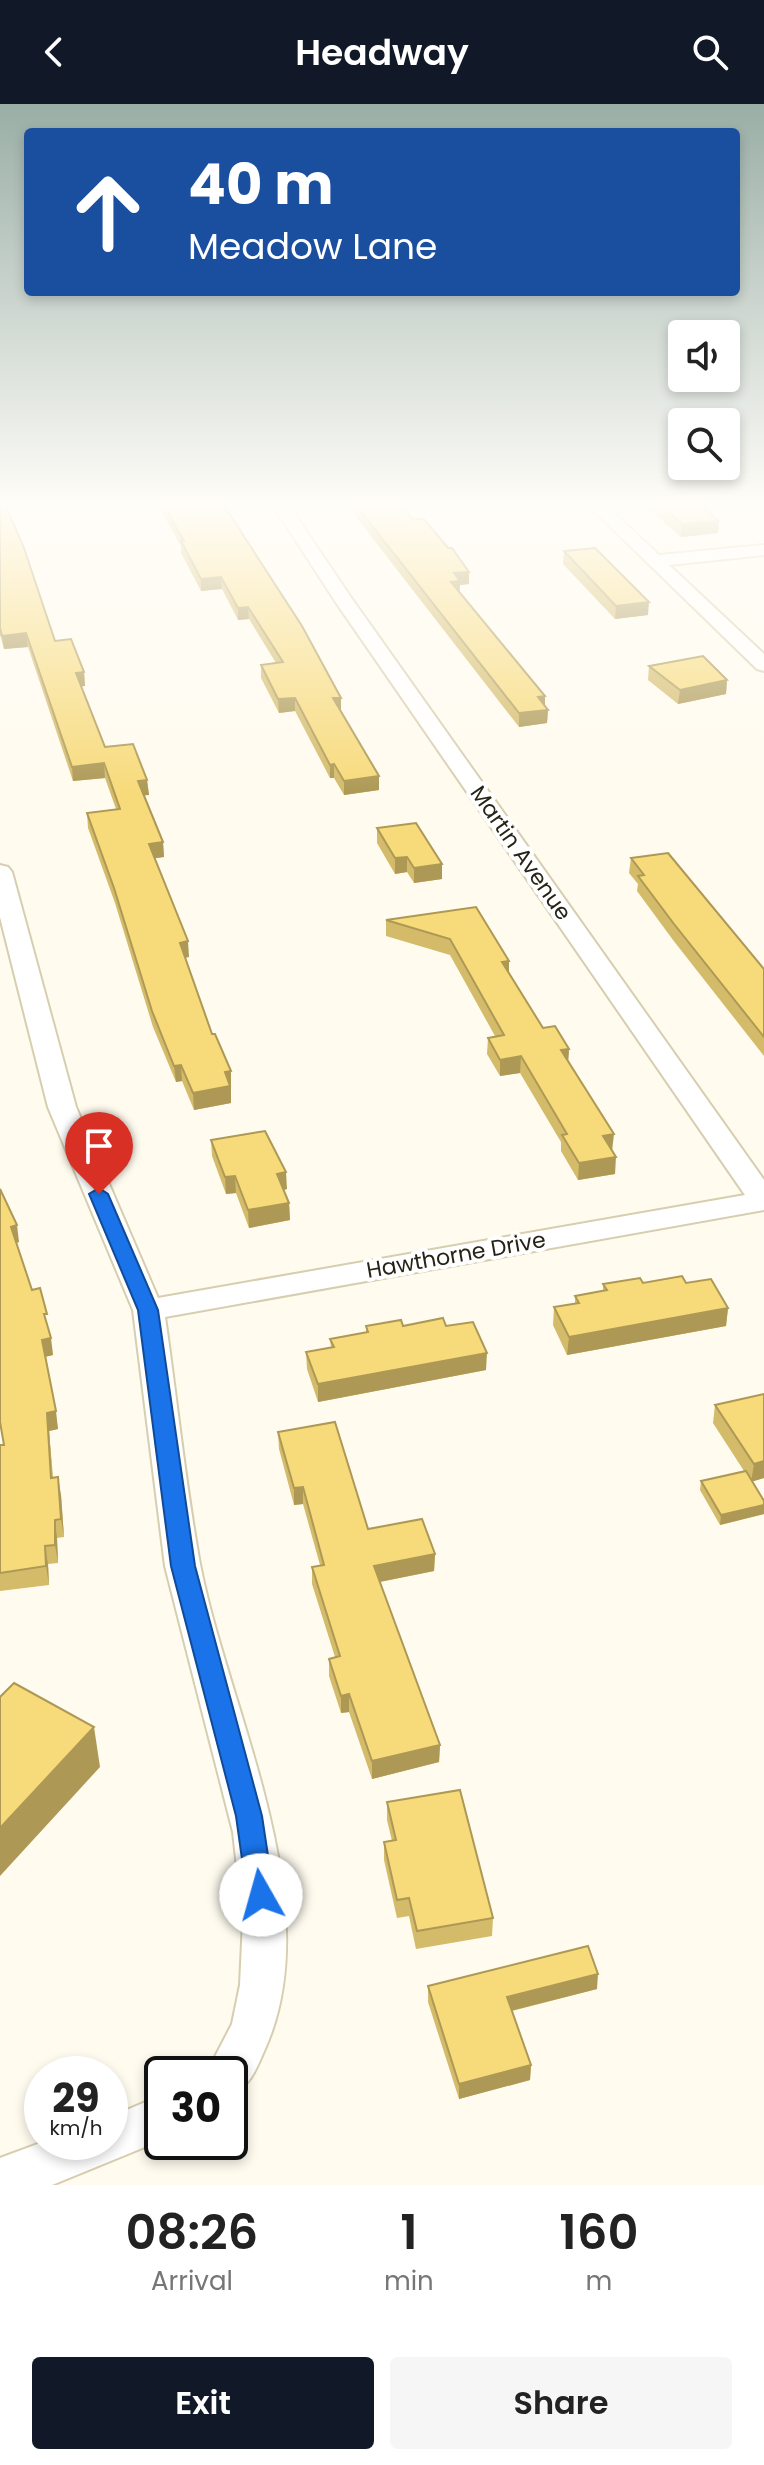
<!DOCTYPE html>
<html lang="en">
<head>
<meta charset="utf-8">
<style>
	body { margin:0; font-family:Poppins,sans-serif; background:#f6f6f6; color:#222; height:100vh; display:flex; flex-direction:column; font-size:30px; white-space:nowrap }
	* { box-sizing:border-box; margin:0 }
	p { font-size:26px; color:#767676 }
	.icon { flex:none; width:44px; height:44px; fill:none; stroke:currentColor; stroke-width:2; stroke-linecap:round; stroke-linejoin:round }
	.map { position:relative; height:2081px; overflow:hidden }
	.sheet { display:flex; flex-direction:column; background:#fff; flex:1 }
	.sheet>* { flex:none }
	.top-card { position:absolute; left:24px; top:24px; width:716px; height:168px; border-radius:8px; box-shadow:0 4px 12px #0003; background:#1a4fa0; color:#fff; overflow:hidden }
	.tools { position:absolute; left:668px; top:216px; display:grid; gap:16px }
	.tools a { display:grid; place-items:center; width:72px; height:72px; border-radius:8px; background:#fff; box-shadow:0 4px 12px #0003; font-size:40px }
	.speed { position:absolute; left:24px; top:1952px; display:flex; gap:16px; font-size:40px; font-weight:700; text-align:center }
	.speed>* { display:grid; place-content:center; width:104px; height:104px; border-radius:50%; background:#fff; box-shadow:0 4px 12px #0003; line-height:1 }
	.speed small { font-size:20px; font-weight:400 }
	.speed .limit { border:4px solid #111; border-radius:12px; background:#fff; color:#111 }
	.pin { position:absolute; display:grid; place-items:center; width:68px; height:68px; color:#fff; margin:-82px -34px; border-radius:50% 50% 50% 0; rotate:-45deg; box-shadow:0 0 8px #0007 }
	.pin .icon { rotate:45deg }
	.me { position:absolute; width:88px; margin:-44px; rotate:353deg; stroke-linejoin:round; filter:drop-shadow(0 0 6px #0008) }
	.turn { display:flex; align-items:center; gap:28px; height:168px; padding:0 32px; font-size:36px }
	.turn .icon { width:104px; height:104px; stroke-width:2.5 }
	.turn b { display:block; font-size:56px; line-height:68px }
	.eta { display:flex; justify-content:space-evenly; align-items:center; height:136px; text-align:center }
	.eta b { font-size:48px; font-weight:600; line-height:56px }
	.action { display:flex; gap:16px; margin-top:auto; padding:16px 32px }
	.action a { flex:1; height:92px; border-radius:8px; background:#111827; color:#fff; font-size:32px; font-weight:600; line-height:92px; text-align:center }
	.action a+a { background:#f6f6f6; color:#222 }
	header { display:flex; justify-content:space-between; align-items:center; height:104px; padding:0 32px; background:#111827; color:#fff; font-size:36px; font-weight:600 }
	.map>svg:first-child { display:block }
	.lines { fill:none; stroke-linecap:round; stroke-linejoin:round }
	.minor-casing { stroke:#d7ceb0; stroke-width:4 }
	.minor { fill:#fff; fill-rule:evenodd }
	.wall { fill:#d4bb69 }
	.shaded-wall { fill:#ad9955 }
	.building { fill:#f7da7a; stroke:#ad9955; stroke-width:2 }
	.route { fill:#1a73e8; stroke:#114b97; stroke-width:2 }
	.labels { text-anchor:middle; dominant-baseline:central; stroke-width:8; stroke-linejoin:round; paint-order:stroke }
	.street-label { font-size:22px; fill:#262317; stroke:#fff }
</style>
</head>
<body>
<header><svg class="icon" aria-label="back" viewBox="0 0 24 24"><path d="M15 5l-7 7 7 7"/></svg>Headway<svg class="icon" aria-label="search" viewBox="0 0 24 24"><circle cx="10" cy="10" r="6"/><path d="M15 15l6 6"/></svg></header>
<div class="map">
<svg width="764" height="2081" viewBox="0 0 764 2081">
	<rect width="100%" height="100%" fill="#fffbef"/>
	<g class="lines">
		<g class="minor-casing">
			<g id="minor">
				<path d="M272,400H288L352,495L764,1076V1106L165,1213C177,1295 185,1378 200,1460C228,1605 330,1800 265,1945C256,1965 251,1982 230,1991V1970H206L232,1920L240,1881L243,1816L233,1728L165,1462L133,1206L48,1003L0,813V761L8,763L12,768L76,1003L158,1194L745,1091L335,497Z"/>
				<path d="M587,400H604L659,451L764,441V451L669,461L764,550V567L757,565Z"/>
				<path d="M162,1991V2036L52,2081H0V2054L43,2038H110V2013Z"/>
			</g>
		</g>
		<use href="#minor" class="minor"/>
	</g>
	<g class="wall">
		<path d="M0,400L55,537L84,568L85,582H81L105,643L147,676L149,691H144L163,738L164,753L154,754L189,853L185,854L212,930L231,967V999L194,1006L182,977L176,978L153,923L115,799L88,724L87,709L116,705L105,674L73,677L28,543L4,545L0,531Z"/>
		<path d="M157,400H223L340,607L379,672V686L344,691L334,674H330L295,607L279,609L261,574V561L276,559L249,515L238,516L222,485L201,487L181,449V442Z"/>
		<path d="M346,400H400L469,480L460,481V488L548,606L547,619L519,623Z"/>
		<path d="M643,400H699L718,429L681,433Z"/>
		<path d="M564,447L648,511L615,515L563,460Z"/>
		<path d="M649,562L727,576L726,590L678,600L648,576Z"/>
		<path d="M377,724L442,760V775L414,779L407,768L395,770L377,739Z"/>
		<path d="M631,754L764,865V952L673,836L637,787L638,780L629,769Z"/>
		<path d="M476,803L509,857V868L543,924L569,945L568,956L615,1070L578,1076L561,1047V1038L520,969L500,972L487,950L488,934L495,932L450,851L386,832V816Z"/>
		<path d="M211,1036L287,1085L284,1086L289,1099L290,1116L249,1124L236,1089L226,1090L212,1052Z"/>
		<path d="M0,1085L19,1138L16,1139L32,1186L49,1227L53,1251L45,1253L58,1325L49,1327L53,1373L61,1391L64,1433L57,1434L58,1459L48,1460L49,1481L0,1487V1341H4Z"/>
		<path d="M686,1179L728,1204L726,1222L567,1251L553,1221L554,1203L575,1200V1192L603,1187V1180Z"/>
		<path d="M366,1222H446L486,1266L318,1298L307,1265L306,1248L331,1243L330,1235L366,1228Z"/>
		<path d="M764,1290V1374L752,1377L764,1397V1410L720,1421L700,1386L701,1377L744,1367L713,1319L715,1301Z"/>
		<path d="M278,1328L368,1425L435,1450L434,1467L380,1478L440,1641L439,1658L372,1675L349,1608L341,1609L329,1572V1555L335,1553L312,1480V1463L320,1461L303,1400L294,1401L279,1345Z"/>
		<path d="M387,1698L493,1814L492,1832L416,1845L409,1812L397,1814L384,1756V1738L392,1737L387,1716Z"/>
		<path d="M428,1882L597,1885L512,1907L531,1961L530,1976L459,1995L428,1898Z"/>
	</g>
	<g class="shaded-wall">
		<path d="M719,417L718,429L681,433L682,420Z"/>
		<path d="M469,468V480L460,481L459,489L451,478L454,469Z"/>
		<path d="M221,473L222,485L201,487V475Z"/>
		<path d="M649,498L648,511L615,515L616,502Z"/>
		<path d="M248,503L249,515L238,516V504Z"/>
		<path d="M26,529L28,543L4,545L2,532Z"/>
		<path d="M84,568L85,582L77,583L76,569Z"/>
		<path d="M727,576L726,590L678,600L680,586Z"/>
		<path d="M545,592V605L538,593Z"/>
		<path d="M295,594V607L279,609L278,595Z"/>
		<path d="M333,594H341V607Z"/>
		<path d="M548,606L547,619L519,623V609Z"/>
		<path d="M104,659L105,674L73,677L72,663Z"/>
		<path d="M334,660V674H330V661Z"/>
		<path d="M379,672V686L344,691V677Z"/>
		<path d="M147,676L149,691L139,692L138,677Z"/>
		<path d="M163,738L164,753L150,755L149,740Z"/>
		<path d="M407,753V768L395,770V754Z"/>
		<path d="M442,760V775L414,779V764Z"/>
		<path d="M188,837L189,853L181,854L180,839Z"/>
		<path d="M509,857V872L502,858Z"/>
		<path d="M569,945L568,961L561,946Z"/>
		<path d="M521,952L520,969L500,972V956Z"/>
		<path d="M181,961L182,977L176,978L174,962Z"/>
		<path d="M231,967V999L194,1006L193,989L225,968Z"/>
		<path d="M614,1030L612,1047L603,1032Z"/>
		<path d="M616,1053L615,1070L578,1076L579,1059Z"/>
		<path d="M286,1068L287,1085L278,1087L277,1070Z"/>
		<path d="M235,1072L236,1089L226,1090L225,1073Z"/>
		<path d="M289,1099L290,1116L249,1124L248,1106Z"/>
		<path d="M17,1121L19,1138L13,1140L11,1123Z"/>
		<path d="M728,1204L726,1222L567,1251L569,1233Z"/>
		<path d="M51,1234L53,1251L44,1253L42,1236Z"/>
		<path d="M487,1249L486,1266L318,1298V1280Z"/>
		<path d="M56,1307L58,1325L49,1327L54,1392L47,1309Z"/>
		<path d="M764,1357V1374L751,1378L754,1360Z"/>
		<path d="M58,1373L61,1391L64,1433L61,1415Z"/>
		<path d="M303,1383V1400L294,1401V1384Z"/>
		<path d="M764,1401V1410L720,1421L721,1411Z"/>
		<path d="M55,1416L57,1434L58,1459L55,1441Z"/>
		<path d="M45,1442L48,1460L49,1481L46,1462Z"/>
		<path d="M435,1450L434,1467L374,1479V1462Z"/>
		<path d="M349,1590V1608L341,1609V1592Z"/>
		<path d="M94,1623L100,1663L0,1772V1724Z"/>
		<path d="M440,1641L439,1658L372,1675V1657Z"/>
		<path d="M598,1870L597,1885L506,1908L507,1893Z"/>
		<path d="M531,1961L530,1976L459,1995V1980Z"/>
	</g>
	<g class="building">
		<path d="M0,400H5L24,444L55,537L71,535L84,568L76,569L105,643L133,640L147,676L138,677L163,738L149,740L188,837L180,839L212,930H215L231,967L225,968L230,982L193,989L181,961L174,962L152,907L114,784L87,709L120,705L104,659L72,663L26,529L2,532L0,524Z"/>
		<path d="M163,400H223L302,522L341,594H333L379,672L344,677L334,660L330,661L295,594L278,595L261,561L283,558L248,503L238,504L221,473L201,475L181,437H184Z"/>
		<path d="M355,400H400L413,416L424,415L448,444H452L469,468L454,469L460,477L451,478L545,592L538,593L548,606L519,609Z"/>
		<path d="M658,400H699L719,417L682,420Z"/>
		<path d="M595,444L649,498L616,502L564,447Z"/>
		<path d="M703,552L727,576L680,586L649,562Z"/>
		<path d="M416,719L442,760L414,764L407,753L395,754L377,724Z"/>
		<path d="M668,749L764,865V933L674,820L638,772L644,771L631,754Z"/>
		<path d="M476,803L509,857L502,858L543,924L555,922L569,945L561,946L614,1030L603,1032L616,1053L579,1059L562,1031L567,1030L521,952L500,956L488,934L504,931L450,835L386,816Z"/>
		<path d="M265,1027L286,1068L277,1070L289,1099L248,1106L235,1072L225,1073L211,1036Z"/>
		<path d="M0,1085L17,1121L11,1123L32,1186L40,1184L47,1210H44L51,1234L42,1236L56,1307L47,1309L51,1374L58,1373L61,1415L55,1416V1441L45,1442L46,1462L0,1469V1341H4L0,1318Z"/>
		<path d="M682,1172L686,1179L711,1175L728,1204L569,1233L554,1203L579,1199L575,1192L607,1186L603,1180L640,1174L643,1179Z"/>
		<path d="M443,1214L446,1222L473,1218L487,1249L318,1280L306,1248L334,1243L330,1235L368,1228L366,1222L401,1216L403,1222Z"/>
		<path d="M764,1290V1357L754,1360L715,1301Z"/>
		<path d="M335,1318L368,1425L422,1415L435,1450L374,1462L440,1641L372,1657L349,1590L341,1592L329,1555L340,1552L312,1463L324,1461L303,1383L294,1384L278,1328Z"/>
		<path d="M746,1367L764,1397V1401L721,1411L701,1377Z"/>
		<path d="M14,1579L94,1623L0,1724V1593Z"/>
		<path d="M460,1686L493,1814L417,1827L409,1794L397,1796L384,1738L396,1736L387,1698Z"/>
		<path d="M588,1842L598,1870L507,1893L531,1961L459,1980L428,1882Z"/>
	</g>
	<linearGradient id="sky" x2="0" y2="1"><stop stop-color="#99aea6"/><stop offset="0.58" stop-color="#fffdf8"/><stop offset="1" stop-color="#fffdf8" stop-opacity="0"/></linearGradient>
	<rect width="764" height="691" fill="url(#sky)"/>
	<path class="route" d="M99,1084L108,1090L158,1206L195,1462L262,1712L274,1791L270,1800L261,1803L251,1800L247,1791L236,1712L171,1462L138,1206L89,1090Z"/>
	<g class="labels">
		<g class="street-label">
			<text transform="translate(521 749) rotate(55)">Martin Avenue</text>
			<text transform="translate(456 1151) rotate(-10)">Hawthorne Drive</text>
		</g>
	</g>
</svg>
<div class="tools">
<a><svg class="icon" aria-label="sound" viewBox="0 0 24 24"><path d="M4 9h4l5-4v14l-5-4H4zM17 9q2 3 0 6"/></svg></a>
<a><svg class="icon" aria-label="search" viewBox="0 0 24 24"><circle cx="10" cy="10" r="6"/><path d="M15 15l6 6"/></svg></a>
</div>
<div class="speed"><div>29<small>km/h</small></div><div class="limit">30</div></div>
<div class="pin" style="left:99px;top:1090px;background:#d93025"><svg class="icon" aria-label="arrive" viewBox="0 0 24 24"><path d="M6 21V4h12l-3 4 3 4H6"/></svg></div>
<svg class="me" style="left:261px;top:1791px" viewBox="-20 -20 40 40"><circle r="19" fill="#fff"/><path d="M0-13L10 11 0 6-10 11z" fill="#1a73e8"/></svg>
<div class="top-card">
<div class="turn"><svg class="icon" aria-label="ahead" viewBox="0 0 24 24"><path d="M12 20V5M6 11l6-6 6 6"/></svg><div><b>40 m</b>Meadow Lane</div></div>
</div>
</div>
<section class="sheet">
<div class="eta">
<div><b>08:26</b><p>Arrival</p></div>
<div><b>1</b><p>min</p></div>
<div><b>160</b><p>m</p></div>
</div>
<div class="action"><a>Exit</a><a>Share</a></div>
</section>
</body>
</html>
